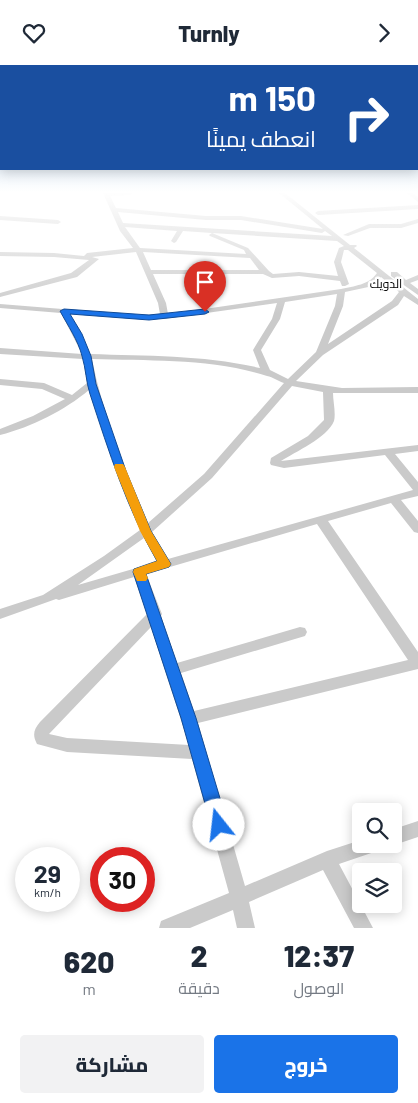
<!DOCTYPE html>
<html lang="ar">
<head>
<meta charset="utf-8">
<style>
	body { margin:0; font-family:Barlow,Cairo,sans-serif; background:#f2f2f3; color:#1f2937; direction:rtl; height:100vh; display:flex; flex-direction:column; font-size:19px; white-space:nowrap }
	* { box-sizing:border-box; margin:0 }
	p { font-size:16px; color:#747a83 }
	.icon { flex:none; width:28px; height:28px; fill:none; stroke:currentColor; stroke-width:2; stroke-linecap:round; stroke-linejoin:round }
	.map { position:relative; height:863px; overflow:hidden; direction:ltr }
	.sheet { display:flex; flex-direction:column; background:#fff; flex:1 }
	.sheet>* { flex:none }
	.guide { position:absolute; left:0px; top:0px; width:419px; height:105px; box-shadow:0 2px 12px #0003; direction:rtl; background:#1a4fa0; color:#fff; overflow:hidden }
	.fabs { position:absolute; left:352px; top:738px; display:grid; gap:10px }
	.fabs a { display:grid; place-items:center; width:50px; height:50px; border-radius:5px; background:#fff; box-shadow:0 2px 12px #0003; font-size:25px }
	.speed { position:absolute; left:15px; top:782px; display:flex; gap:10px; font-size:25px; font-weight:700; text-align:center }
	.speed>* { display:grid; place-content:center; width:65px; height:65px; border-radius:50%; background:#fff; box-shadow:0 2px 12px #0003; line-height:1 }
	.speed small { font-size:12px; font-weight:400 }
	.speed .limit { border:8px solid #d22; background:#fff; color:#111 }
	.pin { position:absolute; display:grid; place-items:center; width:42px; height:42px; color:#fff; margin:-51px -21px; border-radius:50% 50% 50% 0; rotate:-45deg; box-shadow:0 0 5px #0007 }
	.pin .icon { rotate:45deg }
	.me { position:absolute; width:55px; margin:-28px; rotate:344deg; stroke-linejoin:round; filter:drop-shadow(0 0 4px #0008) }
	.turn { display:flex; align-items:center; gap:18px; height:105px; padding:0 20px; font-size:22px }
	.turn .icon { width:65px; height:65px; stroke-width:2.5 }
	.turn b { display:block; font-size:35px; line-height:42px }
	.eta { display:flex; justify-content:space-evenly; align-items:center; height:85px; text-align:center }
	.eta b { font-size:30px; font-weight:800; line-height:35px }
	.button { display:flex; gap:10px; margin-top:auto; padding:10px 20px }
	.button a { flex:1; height:58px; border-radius:5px; background:#1a73e8; color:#fff; font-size:20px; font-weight:800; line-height:58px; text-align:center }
	.button a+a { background:#f2f2f3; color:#1f2937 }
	header { display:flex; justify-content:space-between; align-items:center; height:65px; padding:0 20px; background:#fff; font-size:22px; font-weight:800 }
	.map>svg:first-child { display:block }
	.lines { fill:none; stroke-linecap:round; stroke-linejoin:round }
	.street { fill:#cacaca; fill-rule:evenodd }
	.route { fill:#1a73e8; stroke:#114b97 }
	.slow { fill:#f59e0b }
	.labels { text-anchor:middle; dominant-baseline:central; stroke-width:5; stroke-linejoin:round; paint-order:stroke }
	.far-neighbourhood-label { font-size:12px; fill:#000; stroke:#fff }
</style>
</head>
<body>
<header><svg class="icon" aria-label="forward" viewBox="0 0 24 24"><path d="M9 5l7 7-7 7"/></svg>Turnly<svg class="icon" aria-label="heart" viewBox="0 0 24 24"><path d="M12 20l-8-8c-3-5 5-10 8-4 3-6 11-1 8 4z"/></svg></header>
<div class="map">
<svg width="418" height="863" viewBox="0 0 418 863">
	<rect width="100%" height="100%" fill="#fff"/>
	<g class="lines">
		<g class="street">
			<path d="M103,128H133L130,130L110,131L116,143L206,151H241L323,164L279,128H285L350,180H356L357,181L354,183L418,234V240L404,231L398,240L323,290L296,316L342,323L418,322V328H333C333,336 336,348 334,356C327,373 295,387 281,396L418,380V386L395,389L418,417V431L401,435L418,456V468L414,467L391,438L328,456L418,587V604L198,658L245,821L327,786L361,775V779H383L380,785L339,799L373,863H354L323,805L249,837L255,863H237L233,845L190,863H159L161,856L229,828L192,694L67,687L37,679C32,670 34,664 40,657L147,549L134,512L59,535L56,534L0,554V544L43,530L104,491L140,465L116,406L89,325C65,345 32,362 0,370V364L33,351L65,334L42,324L0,320V314L44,318L72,330L87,318L83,294L0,289V283L82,289L61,248L0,243V239L137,250L160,249L158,238L136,187L92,192L99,194L77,212L0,232V228L71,208L89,195L54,192L0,191V187L54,188L84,191L87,188L133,183L120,166ZM118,147L206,155H241L322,168L325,166L332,171L123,158ZM125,162L177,166L171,176L174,178L176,177L183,166L212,168L209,170L210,171L244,185L246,189L140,183ZM212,168L337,176L344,181L339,183L334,197L338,211L299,207L273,209L269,206L248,183ZM344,185H348L377,208C369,220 354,221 341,224L170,249H168L166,238L153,209H263L272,213L299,211L340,216L342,221H345L349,219L341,197ZM143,187L250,193L259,205H151ZM381,212L399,227L392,236L328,279L343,241L345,227L373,221ZM337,229L335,241L316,287L288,314L270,305L261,285L280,254L285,237ZM277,238L272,254L253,285L260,303C204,290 148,291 90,289L69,249L137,254H164ZM92,294C150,296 211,293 267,311C273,312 278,316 284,318L204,409L148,458C126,405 103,351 92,294ZM292,321L323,327L324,355L308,371L271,393L270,398L271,400L284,403L385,390L413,425L168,494L152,467L212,413ZM317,459L408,595L194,646L181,608L305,571L307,567L305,563L300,562L177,598L161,551L162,549L146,509ZM144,473L157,497L78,520ZM151,562L189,680L67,673L49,669Z"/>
			<path d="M407,128H413L418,132V137Z"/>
			<path d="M418,140V144L318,150L315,148L318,146Z"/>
			<path d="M0,151L58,155L61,157L58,159L0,155Z"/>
			<path d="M418,154V158L401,163H370L348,171L343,170L369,159H401Z"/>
			<path d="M391,207H397L406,215L418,210V215L410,218L418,224V230L391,211Z"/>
			<path d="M418,756V772L394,780L390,779H394V764Z"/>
		</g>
	</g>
	<linearGradient id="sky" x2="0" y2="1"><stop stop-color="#9ac4e9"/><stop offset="0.51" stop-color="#fff"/><stop offset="1" stop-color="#fff" stop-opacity="0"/></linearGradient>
	<rect width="418" height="249" fill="url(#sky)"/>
	<path class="route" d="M64,244L149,250L205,244L209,247L205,249L149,255L70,249L82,269L91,291L96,319L126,406L151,466L171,499L169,502L146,509L196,653L228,760L225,766L219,769L213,766L211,760L181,653L133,507L134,504L157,496C127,444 109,387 90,329C86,317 86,304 82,291C78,275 68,261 60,246Z"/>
	<path class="slow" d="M115,399H123L125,402L151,466L171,499L169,502L146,509L148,513L146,516H137L133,507L134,504L157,496L140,466L114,402Z"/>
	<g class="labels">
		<g class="far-neighbourhood-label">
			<text x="386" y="218">الدويك</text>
		</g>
	</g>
</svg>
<div class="fabs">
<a><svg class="icon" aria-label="search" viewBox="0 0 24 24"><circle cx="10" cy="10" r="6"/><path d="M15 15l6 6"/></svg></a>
<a><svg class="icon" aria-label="layers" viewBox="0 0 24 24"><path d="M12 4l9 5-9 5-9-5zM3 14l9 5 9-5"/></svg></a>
</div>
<div class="speed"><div>29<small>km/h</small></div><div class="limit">30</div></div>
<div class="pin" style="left:205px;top:247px;background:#d93025"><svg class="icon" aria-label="arrive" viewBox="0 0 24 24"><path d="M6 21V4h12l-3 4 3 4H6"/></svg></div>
<svg class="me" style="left:219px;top:760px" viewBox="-20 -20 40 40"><circle r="19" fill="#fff"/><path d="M0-13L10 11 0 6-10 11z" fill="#1a73e8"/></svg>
<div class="guide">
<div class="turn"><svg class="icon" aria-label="right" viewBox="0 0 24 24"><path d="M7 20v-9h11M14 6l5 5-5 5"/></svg><div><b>150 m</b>انعطف يمينًا</div></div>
</div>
</div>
<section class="sheet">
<div class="eta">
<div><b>12:37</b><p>الوصول</p></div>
<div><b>2</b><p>دقيقة</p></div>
<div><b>620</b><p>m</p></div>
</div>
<div class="button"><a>خروج</a><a>مشاركة</a></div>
</section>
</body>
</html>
